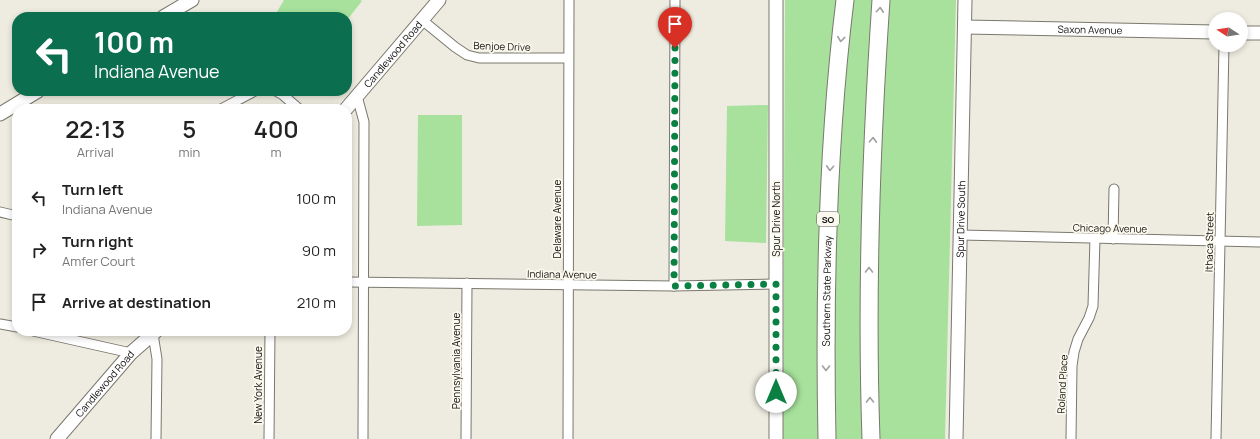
<!DOCTYPE html>
<html lang="en">
<head>
<meta charset="utf-8">
<style>
	body { margin:0; font-family:Manrope,sans-serif; background:#f6f6f6; color:#222; height:100vh; display:flex; flex-direction:column; font-size:15px; white-space:nowrap }
	* { box-sizing:border-box; margin:0 }
	p { font-size:13px; color:#767676 }
	.icon { flex:none; width:22px; height:22px; fill:none; stroke:currentColor; stroke-width:2; stroke-linecap:round; stroke-linejoin:round }
	.map { position:relative; flex:1; overflow:hidden }
	.drawer { position:absolute; left:12px; top:104px; width:340px; height:232px; display:flex; flex-direction:column; background:#fff; border-radius:16px; box-shadow:0 2px 6px #0003 }
	.drawer>* { flex:none }
	.guide { position:absolute; left:12px; top:12px; width:340px; height:84px; border-radius:16px; box-shadow:0 2px 6px #0003; background:#0b6e4f; color:#fff; overflow:hidden }
	.needle { width:26px; rotate:282deg }
	.fabs { position:absolute; left:1208px; top:12px; display:grid; gap:8px }
	.fabs a { display:grid; place-items:center; width:40px; height:40px; border-radius:50%; background:#fff; box-shadow:0 2px 6px #0003; font-size:20px }
	.pin { position:absolute; display:grid; place-items:center; width:34px; height:34px; color:#fff; margin:-41px -17px; border-radius:50% 50% 50% 0; rotate:-45deg; box-shadow:0 0 4px #0007 }
	.pin .icon { rotate:45deg }
	.me { position:absolute; width:44px; margin:-22px; rotate:0deg; stroke-linejoin:round; filter:drop-shadow(0 0 3px #0008) }
	.turn { display:flex; align-items:center; gap:14px; height:84px; padding:0 16px; font-size:18px }
	.turn .icon { width:52px; height:52px; stroke-width:2.5 }
	.turn b { display:block; font-size:28px; line-height:34px }
	.eta { display:flex; justify-content:space-evenly; align-items:center; height:68px; text-align:center }
	.eta b { font-size:24px; font-weight:600; line-height:28px }
	ul { padding:0; list-style:none }
	li { display:flex; align-items:center; gap:12px; height:52px; padding:0 16px }
	li div { flex:1 }
	li b { display:block; font-size:15px }
	li em { font-style:normal }
	.map>svg:first-child { display:block }
	.green { fill:#a7e19c }
	.lines { fill:none; stroke-linecap:round; stroke-linejoin:round }
	.street-casing { stroke:#7a786e; stroke-width:11 }
	.secondary-casing { stroke:#7a786e; stroke-width:15 }
	.highway-casing { stroke:#7a786e; stroke-width:19 }
	.street { stroke:#fff; stroke-width:9 }
	.secondary { stroke:#fff; stroke-width:13 }
	.highway { stroke:#fff; stroke-width:17 }
	.oneway { stroke:#a0a09f }
	.route { stroke:#0b8043; stroke-width:7; stroke-dasharray:0 12.6 }
	.labels { text-anchor:middle; dominant-baseline:central; stroke-width:3.5; stroke-linejoin:round; paint-order:stroke }
	.shield { fill:#fbf9ee; stroke:#585751; stroke-width:1 }
	.shield-label { font-size:9px; font-weight:bold; fill:#12110e }
	.street-label { font-size:10px; fill:#12110e; stroke:#fbf9ee }
</style>
</head>
<body>
<div class="map">
<svg width="1260" height="439" viewBox="0 0 1260 439">
	<rect width="100%" height="100%" fill="#eeece0"/>
	<g class="green">
		<path d="M284,0H360L362,1L347,20V17H274Z"/>
		<path d="M785,0H837L828,83L821,215L820,439H783Z"/>
		<path d="M851,0H874L865,439H834L833,224Z"/>
		<path d="M887,0H956L945,439H877L878,142Z"/>
		<path d="M768,105L766,243L725,241L727,106Z"/>
		<path d="M418,115H462V225L417,226Z"/>
	</g>
	<g class="lines">
		<g class="street-casing">
			<g id="street">
				<path d="M422,20L455,47L467,55L479,58H568"/>
				<path d="M276,91L283,95L299,109"/>
				<path d="M357,96L364,122L363,439"/>
				<path d="M221,109L255,91"/>
				<path d="M0,212L17,216"/>
				<path d="M960,235L1260,242"/>
				<path d="M1113,239L1114,189"/>
				<path d="M347,282L674,286L776,284"/>
				<path d="M674,286L675,0"/>
				<path d="M0,324L17,327"/>
				<path d="M33,331L131,353"/>
				<path d="M153,334L157,359L156,439"/>
				<path d="M269,439L270,331"/>
				<path d="M466,439L467,283"/>
				<path d="M568,439L569,0"/>
				<path d="M1071,439L1072,366L1074,352L1078,339L1089,318L1093,306L1095,238"/>
				<path d="M1216,439L1224,45"/>
			</g>
		</g>
		<g class="secondary-casing">
			<g id="secondary">
				<path d="M776,0V439"/>
				<path d="M163,17L192,0"/>
				<path id="s1" d="M965,27L1215,32"/>
				<path d="M1241,33H1260"/>
				<path id="s2" d="M346,109L439,0"/>
				<path d="M0,114L38,91"/>
				<path id="s3" d="M57,439L131,353L156,331"/>
				<path id="s4" d="M956,439L965,0"/>
			</g>
		</g>
		<g class="highway-casing">
			<g id="highway">
				<path id="s5" d="M827,439C824,292 827,146 845,0"/>
				<path d="M871,439C866,293 871,146 881,0"/>
			</g>
		</g>
		<use href="#street" class="street"/>
		<use href="#secondary" class="secondary"/>
		<use href="#highway" class="highway"/>
	</g>
	<defs><path id="oneway-chevron" d="M-2-3.5L2.5 0L-2 3.5" fill="none" stroke-width="1.6" stroke-linecap="round" stroke-linejoin="round"/></defs>
	<g class="oneway">
		<use href="#oneway-chevron" transform="translate(880 10) rotate(-86)"/>
		<use href="#oneway-chevron" transform="translate(841 39) rotate(96)"/>
		<use href="#oneway-chevron" transform="translate(873 140) rotate(-87)"/>
		<use href="#oneway-chevron" transform="translate(830 168) rotate(93)"/>
		<use href="#oneway-chevron" transform="translate(869 270) rotate(-90)"/>
		<use href="#oneway-chevron" transform="translate(826 368) rotate(90)"/>
		<use href="#oneway-chevron" transform="translate(870 400) rotate(-91)"/>
	</g>
	<g class="lines">
		<path class="route" d="M675,48L674,286L776,284V392"/>
	</g>
	<g class="labels">
		<rect class="shield" x="817" y="212" width="22" height="14" rx="3"/>
		<g class="shield-label">
			<text x="828" y="219">SO</text>
		</g>
		<g class="street-label">
			<text stroke="none"><textPath href="#s1" startOffset="125">Saxon Avenue</textPath></text>
			<text transform="translate(502 46) rotate(2)">Benjoe Drive</text>
			<text stroke="none"><textPath href="#s2" startOffset="72">Candlewood Road</textPath></text>
			<text transform="translate(557 219) rotate(-90)">Delaware Avenue</text>
			<text transform="translate(776 219) rotate(-90)">Spur Drive North</text>
			<text stroke="none"><textPath href="#s4" startOffset="220">Spur Drive South</textPath></text>
			<text transform="translate(1110 228) rotate(1)">Chicago Avenue</text>
			<text transform="translate(1209 242) rotate(-89)">Ithaca Street</text>
			<text transform="translate(562 274) rotate(1)">Indiana Avenue</text>
			<text stroke="none"><textPath href="#s5" startOffset="148">Southern State Parkway</textPath></text>
			<text transform="translate(456 361) rotate(-90)">Pennsylvania Avenue</text>
			<text stroke="none"><textPath href="#s3" startOffset="73">Candlewood Road</textPath></text>
			<text transform="translate(1062 384) rotate(-87)">Roland Place</text>
			<text transform="translate(258 385) rotate(-90)">New York Avenue</text>
		</g>
	</g>
</svg>
<div class="fabs">
<a><svg class="needle" viewBox="-14 -14 28 28"><path d="M0-13l5 13h-10z" fill="#e53935"/><path d="M0 13l5-13h-10z" fill="#767676"/></svg></a>
</div>
<div class="pin" style="left:675px;top:48px;background:#d93025"><svg class="icon" aria-label="arrive" viewBox="0 0 24 24"><path d="M6 21V4h12l-3 4 3 4H6"/></svg></div>
<svg class="me" style="left:776px;top:392px" viewBox="-20 -20 40 40"><circle r="19" fill="#fff"/><path d="M0-13L10 11 0 6-10 11z" fill="#0b8043"/></svg>
<div class="guide">
<div class="turn"><svg class="icon" aria-label="left" viewBox="0 0 24 24"><path d="M17 20v-9H6M10 6l-5 5 5 5"/></svg><div><b>100 m</b>Indiana Avenue</div></div>
</div>
<section class="drawer">
<div class="eta">
<div><b>22:13</b><p>Arrival</p></div>
<div><b>5</b><p>min</p></div>
<div><b>400</b><p>m</p></div>
</div>
<ul>
<li><svg class="icon" aria-label="left" viewBox="0 0 24 24"><path d="M17 20v-9H6M10 6l-5 5 5 5"/></svg><div><b>Turn left</b><p>Indiana Avenue</p></div><em>100 m</em></li>
<li><svg class="icon" aria-label="right" viewBox="0 0 24 24"><path d="M7 20v-9h11M14 6l5 5-5 5"/></svg><div><b>Turn right</b><p>Amfer Court</p></div><em>90 m</em></li>
<li><svg class="icon" aria-label="arrive" viewBox="0 0 24 24"><path d="M6 21V4h12l-3 4 3 4H6"/></svg><div><b>Arrive at destination</b></div><em>210 m</em></li>
</ul>
</section>
</div>
</body>
</html>
